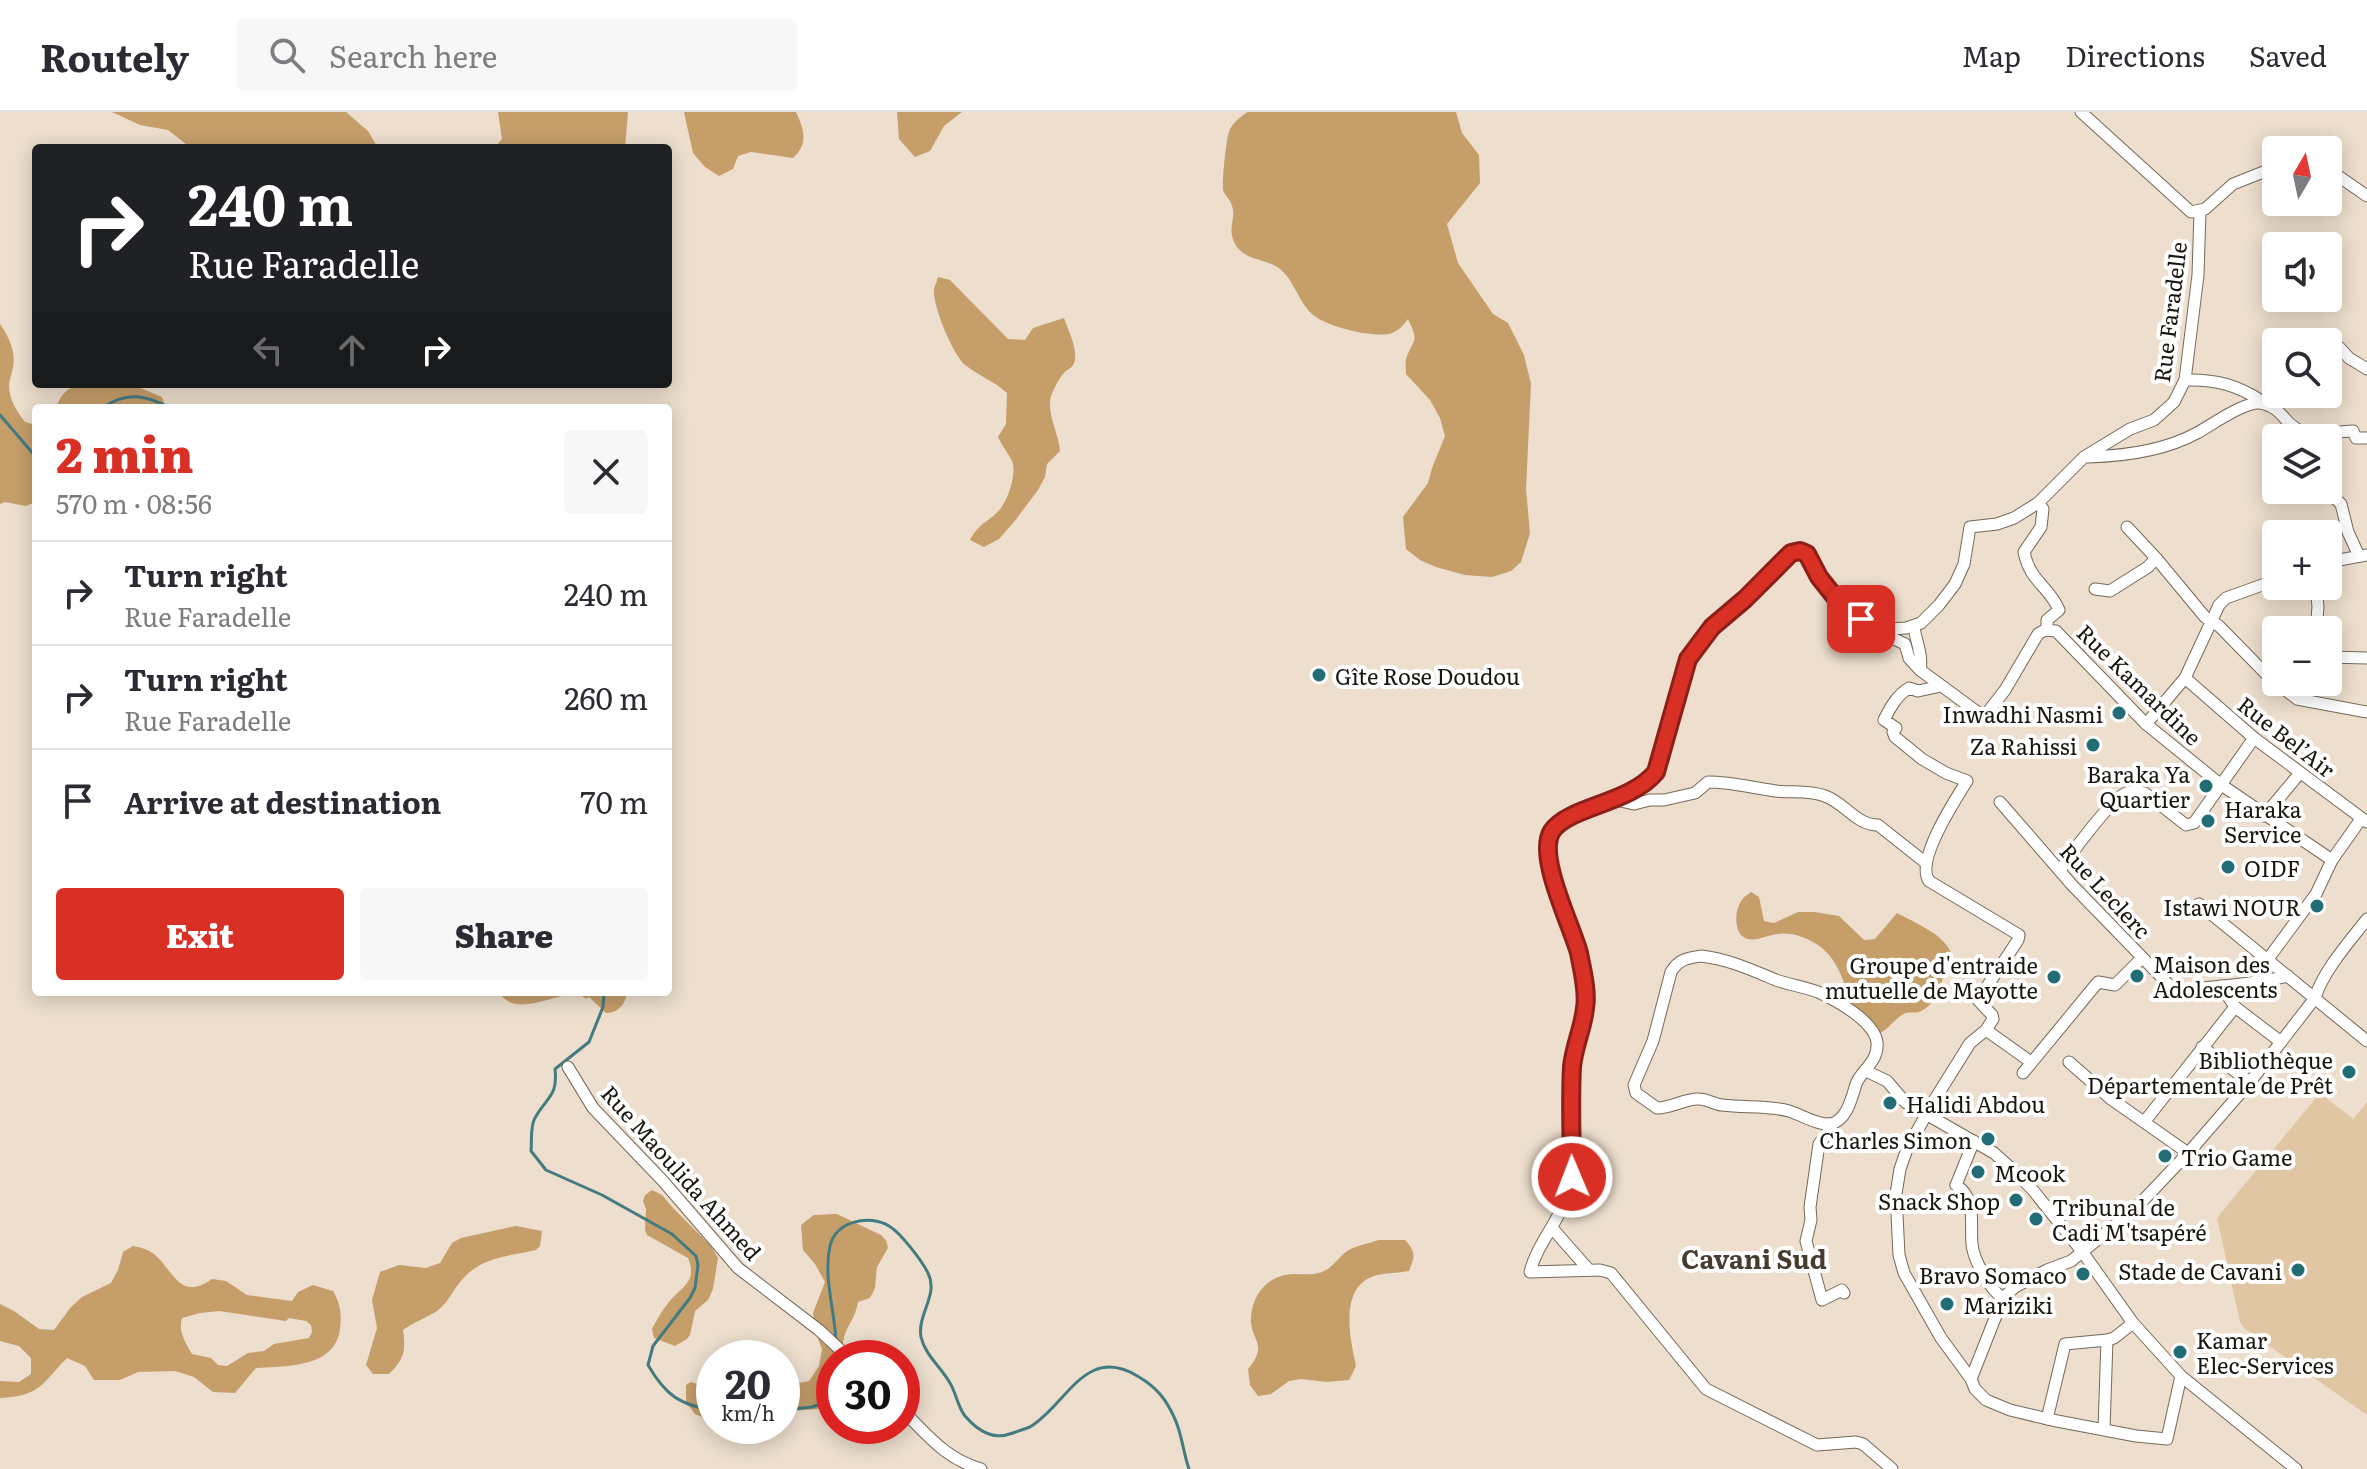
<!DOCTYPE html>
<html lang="en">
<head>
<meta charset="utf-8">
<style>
	body { margin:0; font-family:Literata,serif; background:#f7f7f7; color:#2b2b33; height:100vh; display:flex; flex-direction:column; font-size:30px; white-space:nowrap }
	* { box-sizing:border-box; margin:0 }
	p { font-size:26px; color:#7c7c81 }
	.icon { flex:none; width:44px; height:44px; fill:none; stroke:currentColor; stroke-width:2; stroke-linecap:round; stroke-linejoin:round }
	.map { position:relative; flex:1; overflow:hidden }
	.sheet { position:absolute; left:32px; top:292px; width:640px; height:592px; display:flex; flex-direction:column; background:#fff; border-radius:8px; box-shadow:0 4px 20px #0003 }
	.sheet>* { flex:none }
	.banner { position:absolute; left:32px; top:32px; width:640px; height:244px; border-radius:8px; box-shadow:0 4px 20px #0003; background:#202124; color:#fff; overflow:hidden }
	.needle { width:52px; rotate:9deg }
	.tools { position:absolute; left:2262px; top:24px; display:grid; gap:16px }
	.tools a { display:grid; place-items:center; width:80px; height:80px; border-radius:8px; background:#fff; box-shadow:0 4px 20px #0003; font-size:40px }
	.speed { position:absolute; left:696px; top:1228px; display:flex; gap:16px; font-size:40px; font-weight:700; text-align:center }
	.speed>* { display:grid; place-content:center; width:104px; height:104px; border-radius:50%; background:#fff; box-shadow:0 4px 20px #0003; line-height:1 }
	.speed small { font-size:20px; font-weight:400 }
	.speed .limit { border:12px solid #d22; background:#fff; color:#111 }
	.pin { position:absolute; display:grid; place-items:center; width:68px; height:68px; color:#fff; margin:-34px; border-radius:16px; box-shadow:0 4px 12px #0006 }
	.me { position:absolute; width:88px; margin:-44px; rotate:359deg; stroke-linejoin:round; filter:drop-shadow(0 0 6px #0008) }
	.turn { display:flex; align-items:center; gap:28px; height:168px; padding:0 24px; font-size:36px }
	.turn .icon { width:104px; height:104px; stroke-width:2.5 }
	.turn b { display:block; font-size:56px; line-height:68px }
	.lanes { display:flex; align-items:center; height:76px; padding:0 24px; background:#0003; justify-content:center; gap:40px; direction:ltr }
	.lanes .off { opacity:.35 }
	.round { display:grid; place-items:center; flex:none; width:84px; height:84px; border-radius:8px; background:#f7f7f7 }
	.overview { display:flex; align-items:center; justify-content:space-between; height:136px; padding:0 24px }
	h1 { font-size:48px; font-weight:800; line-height:60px; color:#d93025 }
	.primary-button { display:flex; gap:16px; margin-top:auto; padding:16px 24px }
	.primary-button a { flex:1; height:92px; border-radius:8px; background:#d93025; color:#fff; font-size:32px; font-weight:800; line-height:92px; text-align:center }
	.primary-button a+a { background:#f7f7f7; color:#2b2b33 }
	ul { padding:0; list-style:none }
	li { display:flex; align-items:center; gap:24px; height:104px; padding:0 24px; border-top:2px solid #e1e1e2 }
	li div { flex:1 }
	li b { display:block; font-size:30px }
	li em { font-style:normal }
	header { display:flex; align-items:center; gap:48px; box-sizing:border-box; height:112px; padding:0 40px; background:#fff; border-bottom:2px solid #e1e1e2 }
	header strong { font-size:38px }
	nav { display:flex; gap:44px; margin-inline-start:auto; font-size:28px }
	.search { width:560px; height:72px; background:#f7f7f7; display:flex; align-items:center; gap:20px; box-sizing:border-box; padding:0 28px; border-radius:8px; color:#7c7c81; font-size:30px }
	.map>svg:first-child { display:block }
	.green { fill:#e1c6a4 }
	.forest { fill:#c59e6a; fill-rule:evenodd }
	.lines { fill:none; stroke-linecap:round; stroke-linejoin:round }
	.stream { stroke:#427b80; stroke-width:3 }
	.minor-casing { stroke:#756959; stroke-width:13 }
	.minor { stroke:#fff; stroke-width:11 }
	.route-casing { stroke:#8d1f18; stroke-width:20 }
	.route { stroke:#d93025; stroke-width:14 }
	.poi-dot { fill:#226d75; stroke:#fff; stroke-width:3 }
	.labels { text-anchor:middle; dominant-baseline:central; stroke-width:8; stroke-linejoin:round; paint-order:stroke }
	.street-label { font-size:22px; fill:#19150f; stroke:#fff }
	.poi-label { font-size:22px; fill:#19150f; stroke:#fff; text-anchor:start }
	.quarter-label { font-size:26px; font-weight:bold; fill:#473c2e; stroke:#fff }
</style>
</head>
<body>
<header>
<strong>Routely</strong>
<div class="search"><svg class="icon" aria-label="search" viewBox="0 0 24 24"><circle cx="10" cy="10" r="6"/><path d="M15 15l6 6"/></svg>Search here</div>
<nav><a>Map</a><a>Directions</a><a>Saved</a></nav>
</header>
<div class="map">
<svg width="2367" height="1357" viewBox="0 0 2367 1357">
	<rect width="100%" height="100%" fill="#eddecd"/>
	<path class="green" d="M2320,981L2353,1007L2367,990V1303L2245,1217L2240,1210L2217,1106Z"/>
	<g class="forest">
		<path d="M112,0H346L368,19L378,36H191L168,18L140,13Z"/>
		<path d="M498,0H628L625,36H494L502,27Z"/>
		<path d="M684,0H796C804,18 809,31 793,46L751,40L738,44L733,57L719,64L705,55L693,41Z"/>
		<path d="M897,0H962L944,14L930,39L915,45L899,27Z"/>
		<path d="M1248,0H1456L1462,21L1479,43L1480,71L1447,112L1458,151L1493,202L1508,211L1524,243L1531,272L1526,377L1530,421L1521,450L1511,459L1492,465L1465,463L1436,455L1420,448L1406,437L1403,405L1428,371L1432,356L1445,324L1440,306L1430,288L1406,262C1406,257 1405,252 1406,247C1413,226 1420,232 1408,207C1403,214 1397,220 1389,222C1369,225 1327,215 1312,202C1298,189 1294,168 1280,157C1268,147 1247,149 1237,135C1225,117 1237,108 1232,94C1231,88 1225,84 1223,78C1222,69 1226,25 1230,17C1234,10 1241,4 1248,0Z"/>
		<path d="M938,165L950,168L1008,227L1025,228L1033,216L1064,206C1068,218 1077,235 1075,248C1073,257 1068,256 1063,262C1058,268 1050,283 1050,290C1049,307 1059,323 1060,339L1047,352L1045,365L1038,378L1014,410L999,427L984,435L970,428C980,409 990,410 1001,396C1009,386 1018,357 1011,347C1007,339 1002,334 998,325L1006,312L1007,281C994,269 979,264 965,253C953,243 932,193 934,177C935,173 937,169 938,165Z"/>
		<path d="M0,212C9,225 16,240 13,255C12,262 9,268 9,275C10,290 17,299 25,310L36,313V390L26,394L5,390L0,392Z"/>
		<path d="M80,272L138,275L162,285L166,296H56C61,282 66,277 80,272Z"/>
		<path d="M1751,780L1759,785L1764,809L1774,811L1798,800H1814L1839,804L1864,828L1875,827L1897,801C1915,811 1945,822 1952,843L1940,858L1943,863C1941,877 1934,894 1919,900C1915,901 1910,900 1906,901C1890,908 1890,922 1868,924C1845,897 1849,854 1818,833C1805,825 1792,820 1777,822C1766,823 1751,833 1741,823C1734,815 1735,797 1742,788C1744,784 1748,783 1751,780Z"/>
		<path d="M499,880H627C626,892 618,901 606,901L589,885L586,887L578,881C554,882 514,907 499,880Z"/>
		<path d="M652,1078L662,1083L673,1096L711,1134L718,1146L713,1177L708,1188L695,1199L690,1223L687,1227L675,1234L654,1226L652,1217C657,1208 662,1198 669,1190C681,1175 698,1170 688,1146L647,1123L645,1118L646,1097L643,1089L645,1083Z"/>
		<path d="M837,1102L881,1123L886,1128L888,1136L877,1155L875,1176L870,1186L858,1190C854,1214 839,1217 844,1246H834V1292L817,1297L782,1300V1274L809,1269L819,1254L822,1237L816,1222L813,1201L825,1170L815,1152L803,1138L801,1113L814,1103Z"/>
		<path d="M516,1114L542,1119L540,1134L536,1138C506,1145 482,1144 461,1169C452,1179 448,1191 437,1199C426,1206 414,1210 403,1218C406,1240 404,1247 389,1262H373L366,1253L377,1216L372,1188L380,1160L399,1153L426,1156L440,1151L452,1131L461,1126Z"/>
		<path d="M1379,1128H1405C1416,1140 1415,1144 1409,1159C1398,1161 1387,1161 1377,1163C1338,1173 1350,1226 1356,1254L1349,1268L1327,1270L1301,1267L1289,1269L1271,1282L1258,1284L1250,1273L1248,1257C1270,1232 1249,1227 1251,1205C1253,1181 1269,1162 1295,1162C1305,1162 1316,1164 1326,1158C1335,1153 1340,1143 1349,1138C1358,1133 1370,1131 1379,1128Z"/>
		<path d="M133,1134C138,1135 147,1137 151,1140C173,1155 178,1191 212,1167L226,1169L247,1183L292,1189L298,1180L313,1173L333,1179C340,1191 342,1202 340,1216C336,1256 287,1254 256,1256L235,1281L213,1280L194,1265L175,1259L138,1260L120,1268H94L85,1254L67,1246C41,1272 41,1284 0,1286V1269L19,1270L31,1262V1246L19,1234L0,1229V1192L14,1199L39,1217L54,1218L71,1195L82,1185L111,1171L118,1158L123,1140ZM219,1199L286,1209L289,1206L306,1209L311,1213L312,1220L309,1226L274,1232L264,1239L248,1241L227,1254L218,1253L211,1246L192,1242C185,1230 178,1219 182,1206L200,1201Z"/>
		<path d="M691,1270L714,1278V1310L695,1302L686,1290V1273Z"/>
	</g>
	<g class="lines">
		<g class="stream">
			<path d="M103,296C125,279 147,283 170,296"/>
			<path d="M0,303L36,345"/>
			<path d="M604,880L603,895L589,930L555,957C558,985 547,984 535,1006C530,1014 532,1029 531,1039L546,1058L602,1083L672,1122L696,1144L698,1153L695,1176L690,1186L653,1234L648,1253C666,1284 679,1292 714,1299"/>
			<path d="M836,1230C835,1199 823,1165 830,1134C836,1109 869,1102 889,1114C901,1121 922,1149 928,1161C939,1183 917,1202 921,1225C925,1243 941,1255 950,1271C956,1281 958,1295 965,1304C971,1311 980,1319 989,1322C997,1325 1005,1324 1013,1321C1018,1319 1025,1317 1030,1315C1067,1293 1085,1231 1139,1265C1156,1275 1166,1287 1174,1305C1182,1321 1183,1340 1189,1357"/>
			<path d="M782,1298L812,1295L834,1287"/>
		</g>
		<g class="minor-casing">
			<g id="minor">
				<path d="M2081,0L2191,100L2205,97L2233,72L2276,55"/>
				<path d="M2328,57L2367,84"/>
				<path d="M2339,235L2349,246L2367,257"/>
				<path d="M2185,268C2215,267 2238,273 2263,290"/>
				<path d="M2306,324C2322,324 2337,319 2353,319L2356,326H2367"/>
				<path d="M2088,345C2125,344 2164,339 2197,321C2212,313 2248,286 2264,292C2276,295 2281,302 2288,310C2294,316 2302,319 2307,326"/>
				<path d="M2326,378L2341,392L2348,420L2359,444"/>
				<path d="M2038,391L2043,397L2041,415L2024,440C2030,470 2049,474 2059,498L2047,508V518"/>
				<path d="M2127,415L2156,446L2205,505L2219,514L2269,565L2297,587L2367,600"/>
				<path d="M2328,450L2367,443"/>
				<path d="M2316,474L2318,495L2316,518"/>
				<path d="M2095,477L2110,479L2148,455L2156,446"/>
				<path d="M1914,515C1916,530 1923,543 1920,558L1984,605L2005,578L2038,522L2045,518L2056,519L2146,612L2220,672L2332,748"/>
				<path d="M1891,517L1890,521L1892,526L1905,532L1909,546L1920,558"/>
				<path d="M2328,545L2367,546"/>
				<path d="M2185,566L2254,626L2367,710"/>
				<path d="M1941,574L1918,579L1909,576C1897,583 1890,596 1884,608L1896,616L1893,620L1895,625L1922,647L1946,661L1967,669C1955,688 1915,749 1929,769L2019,823L2018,828L1978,888L1992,903L1993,907L1986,918L1970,931L1935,987L1907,1037L1900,1057L1896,1082L1899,1143L1904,1161L1941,1226L1971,1267L1975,1277L1986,1288L2010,1298L2052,1308L2136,1324L2167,1327L2181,1264"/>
				<path d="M2146,612L2185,566L2219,493L2226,486L2276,468"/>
				<path d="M1616,688L1634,692L1650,688H1664L1695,681L1708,670C1732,670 1753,676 1776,679C1793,681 1808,678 1825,684C1845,691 1856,713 1878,713L1926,751"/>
				<path d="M2000,690L2072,773L2172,876L2178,878C2215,875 2252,872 2288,864"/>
				<path d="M2264,704L2300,661"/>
				<path d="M2060,759C2069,744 2112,686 2126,681C2132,679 2138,679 2145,681L2186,713L2194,711L2254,626"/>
				<path d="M2199,792L2367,929"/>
				<path d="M1701,844C1728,847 1752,858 1776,868C1790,873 1805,875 1818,880C1836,888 1874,909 1877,930C1879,950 1862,957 1856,972C1852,985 1847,1009 1830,1012C1817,1013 1802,1003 1789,999C1767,993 1745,996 1722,993C1714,992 1707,987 1699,987C1686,986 1672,996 1657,996L1636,981L1634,973L1653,929L1671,860C1679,847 1687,846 1701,844Z"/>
				<path d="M2268,847L2316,782L2332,748L2361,707"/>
				<path d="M2221,874L2235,895"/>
				<path d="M1986,918L2031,950"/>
				<path d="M2202,935L2250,970"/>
				<path d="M2069,950L2111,987L2188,1041"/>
				<path d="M568,955L593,996L663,1069L738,1156L819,1218L849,1246"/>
				<path d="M1866,959L1887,969L1905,990L1994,1041L2012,1057L2032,1077L2081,1138L2133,1211L2181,1264L2296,1357"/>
				<path d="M2023,961L2098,870L2115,873L2142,846"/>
				<path d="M2145,1009L2235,895L2281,930"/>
				<path d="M1829,1012L1828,1021L1819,1032L1810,1095L1811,1108L1806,1129L1822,1188L1842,1178L1844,1181"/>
				<path d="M1974,1029L1956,1073C1977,1087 1970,1109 1972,1132C1973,1147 1990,1178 2003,1186"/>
				<path d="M1552,1116L1589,1158"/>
				<path d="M1971,1267L2003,1186L2015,1175L2047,1158L2071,1149L2134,1098L2190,1039L2250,970L2315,886C2323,859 2350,829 2367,807"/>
				<path d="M902,1298C928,1323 944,1346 981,1357"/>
				<path d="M2047,1307L2065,1232L2107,1228L2114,1226L2133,1211"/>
				<path d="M2104,1317L2107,1228"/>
				<path d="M1892,1357L1863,1332L1856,1330L1817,1333L1706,1277L1611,1161L1600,1158L1530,1160C1537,1132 1558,1111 1567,1084C1580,1044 1567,992 1573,950C1576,926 1587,903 1584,878C1583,866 1582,854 1579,842C1572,814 1536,745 1552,720C1568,694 1630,692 1656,660L1688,547L1712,515L1745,487L1791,441L1800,439L1807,442L1819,465L1842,494L1861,507L1891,517L1906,516L1921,511L1939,493L1955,472L1964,452L1970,415L1997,412L2014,406L2038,391L2084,345L2130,317L2154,308L2174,290L2185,268L2198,163L2200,99"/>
			</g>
		</g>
		<use href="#minor" class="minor"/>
	</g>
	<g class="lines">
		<g class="route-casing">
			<path id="route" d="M1572,1065C1572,1028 1570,991 1572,955C1574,934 1583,916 1585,896C1588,880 1582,857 1579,841C1572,814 1536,744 1552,719C1569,694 1630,692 1656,660L1688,547L1712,515L1745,487L1791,441L1800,439L1807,442L1819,465L1842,494L1861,507"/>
		</g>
		<use href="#route" class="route"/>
	</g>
	<g class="poi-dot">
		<circle cx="1319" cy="563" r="8"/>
		<circle cx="2119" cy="601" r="8"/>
		<circle cx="2093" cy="633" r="8"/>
		<circle cx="2206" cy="674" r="8"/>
		<circle cx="2208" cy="709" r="8"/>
		<circle cx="2228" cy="755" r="8"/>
		<circle cx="2317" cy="794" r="8"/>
		<circle cx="2137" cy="864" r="8"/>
		<circle cx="2054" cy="865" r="8"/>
		<circle cx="2349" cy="960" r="8"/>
		<circle cx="1890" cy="991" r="8"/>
		<circle cx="1988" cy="1027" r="8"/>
		<circle cx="2165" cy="1044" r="8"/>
		<circle cx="1978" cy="1060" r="8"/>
		<circle cx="2016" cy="1088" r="8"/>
		<circle cx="2036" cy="1107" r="8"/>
		<circle cx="2298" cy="1158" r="8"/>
		<circle cx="2083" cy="1162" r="8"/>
		<circle cx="1947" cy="1192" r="8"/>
		<circle cx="2180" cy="1240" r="8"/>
	</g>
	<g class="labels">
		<g class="street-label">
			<text transform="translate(2169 200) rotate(-83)">Rue Faradelle</text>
			<text transform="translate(2140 572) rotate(44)">Rue Kamardine</text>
			<text transform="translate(2287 624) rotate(38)">Rue Bel’Air</text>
			<text transform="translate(2106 778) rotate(47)">Rue Leclerc</text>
			<text transform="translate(682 1060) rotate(48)">Rue Maoulida Ahmed</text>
		</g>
		<g class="poi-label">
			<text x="1335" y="563">Gîte Rose Doudou</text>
			<text x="2103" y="601" text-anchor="end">Inwadhi Nasmi</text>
			<text x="2077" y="633" text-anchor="end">Za Rahissi</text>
			<text x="2190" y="661" text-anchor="end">Baraka Ya<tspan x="2190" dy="25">Quartier</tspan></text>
			<text x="2224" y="696">Haraka<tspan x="2224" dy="25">Service</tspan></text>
			<text x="2244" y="755">OIDF</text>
			<text x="2301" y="794" text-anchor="end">Istawi NOUR</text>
			<text x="2153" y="851">Maison des<tspan x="2153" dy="25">Adolescents</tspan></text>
			<text x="2038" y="852" text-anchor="end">Groupe d'entraide<tspan x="2038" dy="25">mutuelle de Mayotte</tspan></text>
			<text x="2333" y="947" text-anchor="end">Bibliothèque<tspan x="2333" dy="25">Départementale de Prêt</tspan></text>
			<text x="1906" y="991">Halidi Abdou</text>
			<text x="1972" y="1027" text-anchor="end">Charles Simon</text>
			<text x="2181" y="1044">Trio Game</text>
			<text x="1994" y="1060">Mcook</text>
			<text x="2000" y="1088" text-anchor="end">Snack Shop</text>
			<text x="2052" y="1094">Tribunal de<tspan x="2052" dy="25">Cadi M'tsapéré</tspan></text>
			<text x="2282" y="1158" text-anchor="end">Stade de Cavani</text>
			<text x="2067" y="1162" text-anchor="end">Bravo Somaco</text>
			<text x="1963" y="1192">Mariziki</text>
			<text x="2196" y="1227">Kamar<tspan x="2196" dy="25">Elec-Services</tspan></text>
		</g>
		<g class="quarter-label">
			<text x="1754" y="1145">Cavani Sud</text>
		</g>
	</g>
</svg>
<div class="tools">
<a><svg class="needle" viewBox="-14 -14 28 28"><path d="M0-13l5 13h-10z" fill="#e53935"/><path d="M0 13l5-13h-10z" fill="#7c7c81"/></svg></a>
<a><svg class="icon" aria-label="sound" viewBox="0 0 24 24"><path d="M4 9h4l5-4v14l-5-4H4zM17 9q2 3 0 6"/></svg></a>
<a><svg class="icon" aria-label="search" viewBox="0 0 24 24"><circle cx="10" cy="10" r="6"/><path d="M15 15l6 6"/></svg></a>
<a><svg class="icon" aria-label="layers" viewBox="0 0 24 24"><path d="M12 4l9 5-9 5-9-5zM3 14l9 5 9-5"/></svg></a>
<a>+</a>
<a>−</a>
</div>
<div class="speed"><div>20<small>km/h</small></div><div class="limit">30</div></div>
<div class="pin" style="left:1861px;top:507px;background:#d93025"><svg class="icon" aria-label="arrive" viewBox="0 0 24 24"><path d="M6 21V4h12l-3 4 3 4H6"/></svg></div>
<svg class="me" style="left:1572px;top:1065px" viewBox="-20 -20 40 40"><circle r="17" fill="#d93025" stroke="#fff" stroke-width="3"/><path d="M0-11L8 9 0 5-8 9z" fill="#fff"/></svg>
<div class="banner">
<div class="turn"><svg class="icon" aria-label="right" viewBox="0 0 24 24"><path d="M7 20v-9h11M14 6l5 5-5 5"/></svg><div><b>240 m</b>Rue Faradelle</div></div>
<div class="lanes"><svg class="icon off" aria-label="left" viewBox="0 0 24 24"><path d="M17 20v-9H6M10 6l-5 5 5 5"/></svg><svg class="icon off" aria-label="ahead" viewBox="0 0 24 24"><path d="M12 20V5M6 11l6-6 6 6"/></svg><svg class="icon" aria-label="right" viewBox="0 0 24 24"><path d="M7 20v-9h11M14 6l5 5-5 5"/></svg></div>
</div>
<section class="sheet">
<div class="overview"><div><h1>2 min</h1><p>570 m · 08:56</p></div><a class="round"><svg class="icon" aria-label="close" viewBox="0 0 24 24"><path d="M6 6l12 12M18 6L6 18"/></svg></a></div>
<ul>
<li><svg class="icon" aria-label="right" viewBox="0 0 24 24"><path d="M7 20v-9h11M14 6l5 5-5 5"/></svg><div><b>Turn right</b><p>Rue Faradelle</p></div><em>240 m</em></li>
<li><svg class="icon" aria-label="right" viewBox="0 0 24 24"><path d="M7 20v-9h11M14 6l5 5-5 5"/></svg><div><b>Turn right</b><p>Rue Faradelle</p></div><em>260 m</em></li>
<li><svg class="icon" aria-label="arrive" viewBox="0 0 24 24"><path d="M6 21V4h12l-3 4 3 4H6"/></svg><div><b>Arrive at destination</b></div><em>70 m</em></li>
</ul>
<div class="primary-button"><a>Exit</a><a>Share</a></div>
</section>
</div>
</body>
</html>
